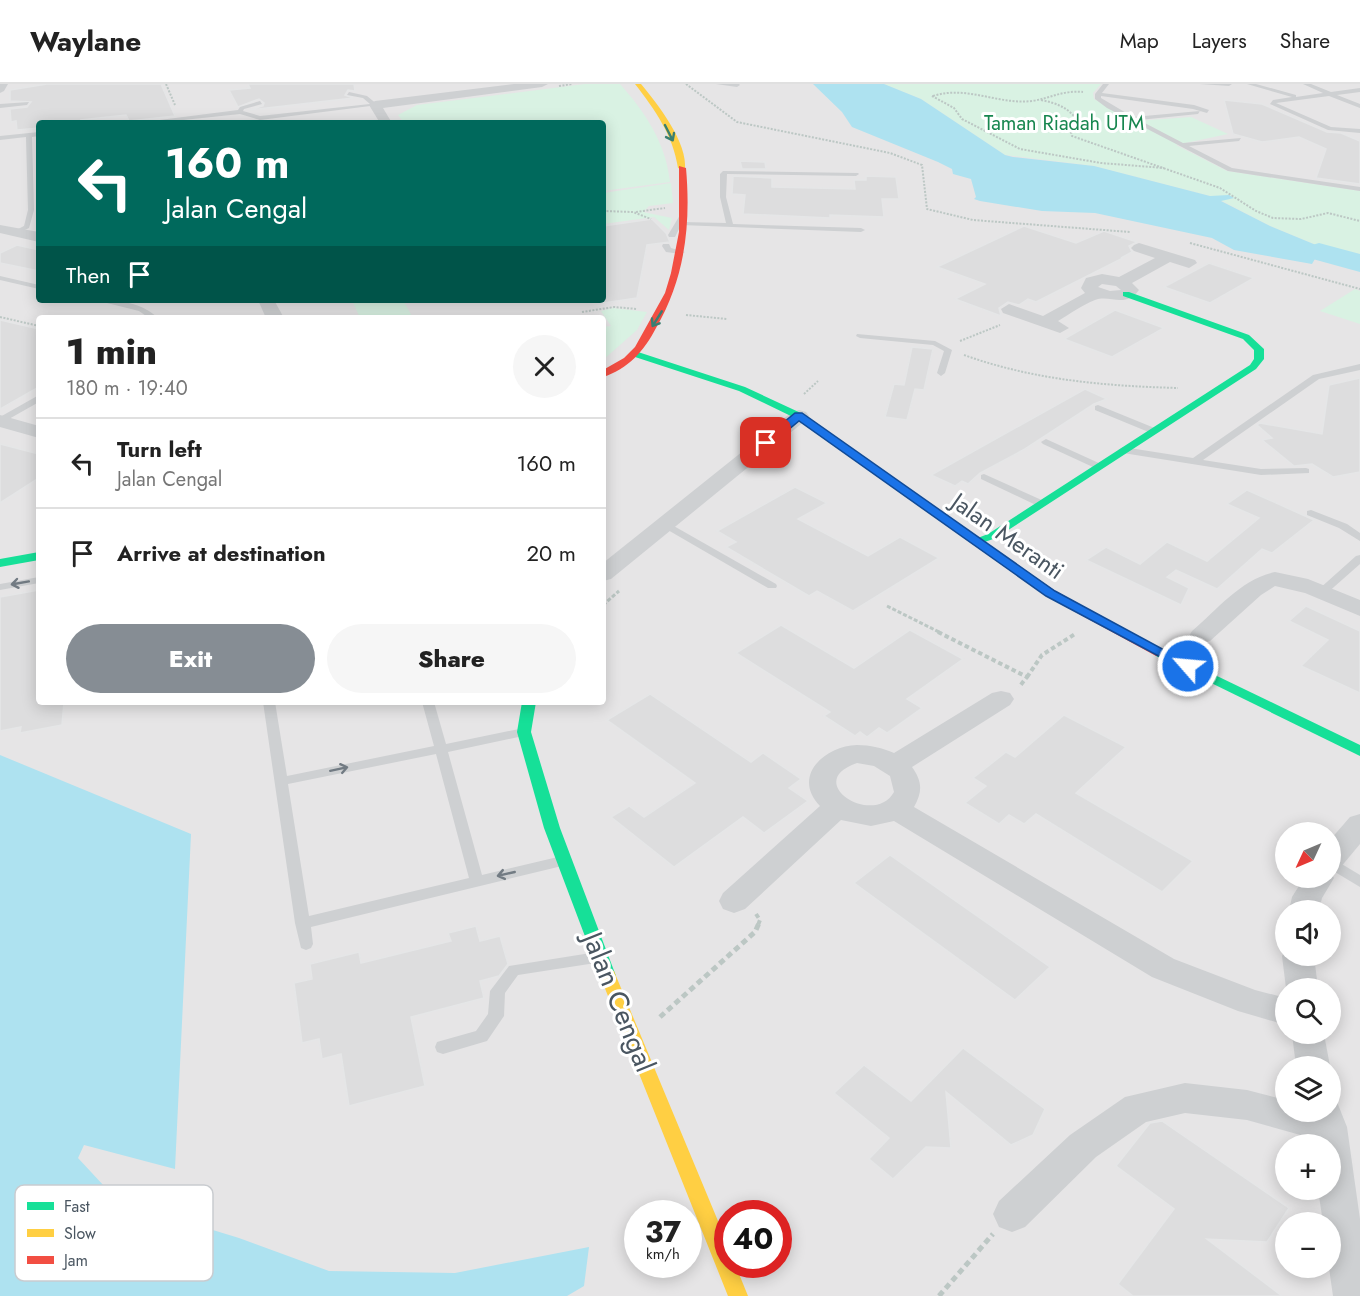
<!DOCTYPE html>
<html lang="en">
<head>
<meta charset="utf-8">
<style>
	body { margin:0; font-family:Jost,sans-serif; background:#f6f6f6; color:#222; height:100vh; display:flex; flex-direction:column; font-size:22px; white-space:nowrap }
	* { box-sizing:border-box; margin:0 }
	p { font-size:20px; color:#767676 }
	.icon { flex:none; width:33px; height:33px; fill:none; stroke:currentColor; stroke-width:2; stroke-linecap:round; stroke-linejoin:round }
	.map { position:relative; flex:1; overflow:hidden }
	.details { position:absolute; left:36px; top:231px; width:570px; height:390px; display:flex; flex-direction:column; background:#fff; border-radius:6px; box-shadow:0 3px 15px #0003 }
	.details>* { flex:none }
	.hud { position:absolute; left:36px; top:36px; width:570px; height:183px; border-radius:6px; box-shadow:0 3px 15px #0003; background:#00695c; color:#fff; overflow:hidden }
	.needle { width:39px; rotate:226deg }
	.fabs { position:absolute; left:1275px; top:738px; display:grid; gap:12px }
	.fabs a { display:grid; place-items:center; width:66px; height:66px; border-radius:50%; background:#fff; box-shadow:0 3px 15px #0003; font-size:30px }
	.speed { position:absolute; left:624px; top:1116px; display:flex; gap:12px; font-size:30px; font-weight:700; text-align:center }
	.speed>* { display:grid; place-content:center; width:78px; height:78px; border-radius:50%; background:#fff; box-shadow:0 3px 15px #0003; line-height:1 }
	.speed small { font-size:15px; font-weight:400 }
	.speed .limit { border:9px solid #d22; background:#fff; color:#111 }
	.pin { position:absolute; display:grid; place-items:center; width:51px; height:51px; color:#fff; margin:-26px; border-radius:12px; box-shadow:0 3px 9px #0006 }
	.me { position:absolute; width:66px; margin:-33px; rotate:297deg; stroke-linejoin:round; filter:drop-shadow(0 0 4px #0008) }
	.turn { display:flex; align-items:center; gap:21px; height:126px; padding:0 30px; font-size:27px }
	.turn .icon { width:78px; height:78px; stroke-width:2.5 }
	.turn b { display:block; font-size:42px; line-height:51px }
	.then { display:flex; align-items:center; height:57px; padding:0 30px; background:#0003; gap:12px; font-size:22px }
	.round { display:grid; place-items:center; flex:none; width:63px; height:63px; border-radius:32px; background:#f6f6f6 }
	.headline { display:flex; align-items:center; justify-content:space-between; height:102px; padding:0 30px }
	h1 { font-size:36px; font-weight:800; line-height:45px }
	.button { display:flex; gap:12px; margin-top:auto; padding:12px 30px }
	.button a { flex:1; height:69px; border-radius:36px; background:#868d94; color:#fff; font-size:24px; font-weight:800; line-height:69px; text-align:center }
	.button a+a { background:#f6f6f6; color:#222 }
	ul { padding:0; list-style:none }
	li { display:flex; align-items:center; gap:18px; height:90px; padding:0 30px; border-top:2px solid #e0e0e0 }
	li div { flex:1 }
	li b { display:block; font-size:22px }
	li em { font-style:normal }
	header { display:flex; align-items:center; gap:36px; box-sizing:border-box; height:84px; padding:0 30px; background:#fff; border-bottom:2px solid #e0e0e0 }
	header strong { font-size:28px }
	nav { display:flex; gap:33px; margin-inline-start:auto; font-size:21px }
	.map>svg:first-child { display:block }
	.education { fill:#e6e5e6; fill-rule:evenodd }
	.green { fill:#d9f2e3 }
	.water { fill:#aee2f0 }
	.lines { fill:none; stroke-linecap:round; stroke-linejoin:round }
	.river { fill:#aee2f0; fill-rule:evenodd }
	.building { fill:#ddddde; stroke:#e5e6e7; stroke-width:1.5 }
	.path-far3 { stroke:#bcc7c4; stroke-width:2; stroke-dasharray:2 1.5; stroke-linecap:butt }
	.path-far2 { stroke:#bcc7c4; stroke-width:3; stroke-dasharray:4 2; stroke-linecap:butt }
	.path-far1 { stroke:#bcc7c4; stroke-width:4; stroke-dasharray:4.5 3; stroke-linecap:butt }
	.path { stroke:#bcc7c4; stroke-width:5; stroke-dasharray:6 4; stroke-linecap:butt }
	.lane { fill:#ced0d2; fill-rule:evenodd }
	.street { fill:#ced0d2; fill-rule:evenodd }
	.fast { fill:#16e098; fill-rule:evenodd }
	.slow { fill:#ffcf43; fill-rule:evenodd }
	.jam { fill:#f24e42; fill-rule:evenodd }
	.oneway { stroke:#3a7f72 }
	.oneway2 { stroke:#727b83 }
	.route { fill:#1a73e8; stroke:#114b97; stroke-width:1.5 }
	.labels { text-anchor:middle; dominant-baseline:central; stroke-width:6; stroke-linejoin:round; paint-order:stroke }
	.far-park-label { font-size:20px; fill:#17864f; stroke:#fff }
	.street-label { font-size:24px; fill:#4a5661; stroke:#fff }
	.near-street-label { font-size:28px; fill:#4a5661; stroke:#fff }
	.key { fill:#fff; stroke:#c9ccd0; stroke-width:1.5 }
	.key-label { font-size:16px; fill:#4a5661 }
</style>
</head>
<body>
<header>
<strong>Waylane</strong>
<nav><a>Map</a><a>Layers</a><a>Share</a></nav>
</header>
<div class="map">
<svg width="1360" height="1212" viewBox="0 0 1360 1212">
	<rect width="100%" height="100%" fill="#f4f4f4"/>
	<path class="education" d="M0,0H1360V1212H0ZM39,39H603V216H39ZM39,234H603V618H39ZM1286,748H1330V794H1286ZM1286,826H1330V872H1286ZM1286,904H1330V950H1286ZM1286,982H1330V1028H1286ZM1286,1060H1330V1106H1286ZM638,1130H688V1180H638ZM728,1130H778V1180H728ZM1286,1138H1330V1184H1286Z"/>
	<g class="green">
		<path d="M585,0H620C645,28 666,59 670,98L603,107V39H404L398,31L417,21Z"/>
		<path d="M884,0H1101L1093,9L1094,15L1136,37L1191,33L1228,50L1176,61L1227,87L1360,107V170L1316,161L1270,142L1220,116L1225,112H1210L1094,82L1005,71L921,15Z"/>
		<path d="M671,99L673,119L649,122L643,128L672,134L669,146L654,133L603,140V109Z"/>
		<path d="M1355,205L1360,207V240L1320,227Z"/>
		<path d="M352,216H403L413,234H360Z"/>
		<path d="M613,224L647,228L637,246L603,276V243L611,242L601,227Z"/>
	</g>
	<g class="water">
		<path d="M813,0H884L921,15L1005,71L1013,73L1094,82L1210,112L1229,111L1234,114L1221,117L1270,142L1316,161L1319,168L1312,180L1234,166L1212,154L1095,129L1042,127L980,117L974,115L976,113L971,95L953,90L952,85L938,78L852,43L842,28Z"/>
		<path d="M0,671L191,750L175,1085L84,1061L78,1074L118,1117L239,1154L329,1187L455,1189L589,1163L584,1202L567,1212H0Z"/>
	</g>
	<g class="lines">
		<path class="river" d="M1319,159L1360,170V188L1309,174L1304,168L1309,162Z"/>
	</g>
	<g class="building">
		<path d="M47,0H161L175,32L129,37L126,31L81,36L82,39H38L39,44L17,46L16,37L11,38L10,25L27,23L31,18L10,17V6Z"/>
		<path d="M248,0H354L355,7L348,6L345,11L353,14L249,26L263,22L264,19L259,15L238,23L229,6L250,4Z"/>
		<path d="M1224,16L1262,20L1327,48L1341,49L1360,57V100L1316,94L1326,65L1299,53L1262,58L1233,50Z"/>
		<path d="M740,77L765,78L766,85H742Z"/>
		<path d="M733,92L772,94V103L855,105L854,96H866V92L896,93L899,115H882L884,133L830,131V134L743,130L745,111L732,110Z"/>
		<path d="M652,135L666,149L670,158L647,161L637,214L603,219V142Z"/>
		<path d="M1024,142L1076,159L1104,147L1137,158L1129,162L1132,168L1121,174H1123L1036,218L1028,215L1019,221L1008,218L999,224L1001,232L955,215L985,200L937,183Z"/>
		<path d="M17,161L39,166V187L0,179V169Z"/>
		<path d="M1209,179L1254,194L1210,219L1164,203Z"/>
		<path d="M1115,226L1164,244L1112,273L1064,255Z"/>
		<path d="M0,236L39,245V303L0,325Z"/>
		<path d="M912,263L933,265L924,306L915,305L907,336L885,333L894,300L904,301Z"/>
		<path d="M1360,294V388L1333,393L1312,380L1294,382L1262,356L1272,354L1257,341L1260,339L1322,350L1329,301Z"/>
		<path d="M1085,305L1107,315L1094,320L1025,365L980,389L968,400L962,397L955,402L931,391Z"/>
		<path d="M0,360L39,370V394L0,419Z"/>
		<path d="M795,403L827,419L798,435L868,472L900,453L939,474L853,527L817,507L809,512L726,463L736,458L717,447Z"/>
		<path d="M1247,406L1314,436L1272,469L1262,465L1217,505L1176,486L1167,493L1189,504L1181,521L1086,476L1106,463L1140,480L1167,458L1207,477L1259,434L1227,420Z"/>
		<path d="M39,506V618H64L62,641L20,649L21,643L0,647V513Z"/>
		<path d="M1306,522L1360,547V609L1301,582L1328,556L1289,537Z"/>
		<path d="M781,541L854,584L910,546L963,575L907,615L922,624L887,649L879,644L867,653L860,648L855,652L824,632L830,628L736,569Z"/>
		<path d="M650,610L751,678L763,669L801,695L789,704L808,717L764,749L743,733L674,783L611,733L629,722L644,733L695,699L607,636Z"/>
		<path d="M1064,631L1126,663L1076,709L1193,777L1162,808L1036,730L1024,740L1009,731L999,740L965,719L986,702L973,694L1006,668L1015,673Z"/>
		<path d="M890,771L1050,883L1015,916L854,799Z"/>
		<path d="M476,842L480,857L500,852L508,880L499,892L480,897L484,914L411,933L425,1002L349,1022L341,970L322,975L319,955L302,959L294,899L312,895L310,880L359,868L361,879L451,857L448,849Z"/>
		<path d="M963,964L1045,1025L1033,1051L1011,1061L946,1008L951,1064L926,1063L893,1095L869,1075L889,1054L834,1009L864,981L911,1017Z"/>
		<path d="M1162,1037L1289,1124L1267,1158L1207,1155L1282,1212H1133L1118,1200L1174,1125L1116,1082L1150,1039Z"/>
	</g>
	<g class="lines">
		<g class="path-far3">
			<path d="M166,0L175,21"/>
			<path d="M686,0L737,38L890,69L922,81L927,125L973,136L1130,148"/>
			<path d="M559,2L572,0"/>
			<path d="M932,12L954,24L962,35L1020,65L1101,79L1164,84"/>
			<path d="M933,12C967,1 998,21 1032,17C1051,14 1063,6 1083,8"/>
			<path d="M1041,16C1057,19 1069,24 1079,38L1070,45L1072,52L1220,104L1256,127L1273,134L1301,135L1328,129L1360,137"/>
			<path d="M603,127L633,128L651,135"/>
			<path d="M636,128L665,124"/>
			<path d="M1190,159L1360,205"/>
			<path d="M582,228L614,223L637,225"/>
			<path d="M686,231L727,235"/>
			<path d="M0,233L39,242"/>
			<path d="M960,257L1000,241"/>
			<path d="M964,271C1034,296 1104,302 1178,304"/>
			<path d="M804,310L818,297"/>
		</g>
		<g class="path-far2">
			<path d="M603,521L619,507"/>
			<path d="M887,522L941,549"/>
		</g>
		<g class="path-far1">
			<path d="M938,548L1027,593L1019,603"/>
			<path d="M1027,593L1042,571L1075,550"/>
			<path d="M756,830L760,836L758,841"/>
		</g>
		<g class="path">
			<path d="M660,933L755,848L759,839"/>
			<path d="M939,1212L993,1150"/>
		</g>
		<g class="lane">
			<path d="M716,0H739L740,1L737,3Z"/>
			<path d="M1103,0H1109L1102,9L1194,21L1209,26L1207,29L1193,25L1101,12V14L1133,33L1200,27L1198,30L1139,36L1183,59L1241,54L1239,57L1189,62L1232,84L1360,103V107L1228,87L1107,24L1095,15V10Z"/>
			<path d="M1200,0H1232L1229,2Z"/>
			<path d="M1247,0H1256L1296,11V13L1323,9L1303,0H1311L1331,8L1360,4V8L1337,11L1360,20V24L1329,12L1276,19L1331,43L1360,45V49L1328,46L1270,20L1273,16L1292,13Z"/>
			<path d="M349,8L367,12L378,21L260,36L240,30L155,39H136L238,26L240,23L260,17L262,20L244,25L243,27L260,32L370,20L363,14L347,11Z"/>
			<path d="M29,18L27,21L0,24V20Z"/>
			<path d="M39,48V52L32,53L34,126L29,144L16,150L12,148L24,142L28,126L26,53L0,56V52Z"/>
			<path d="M723,87L858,89L859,90L856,92L727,90L726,113L733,140L861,144L865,146L861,148L681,141L675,153H669L668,151L680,131L683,129L686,131L682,138L726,139L720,113V90Z"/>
			<path d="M663,160H669L671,164L685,168L681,170L666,168L662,162Z"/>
			<path d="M0,192L39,201V205L0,196Z"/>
			<path d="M95,216C117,216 142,218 158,234H149L139,227Z"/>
			<path d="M857,250L935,257L952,266L945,289L941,292L937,289L944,267L933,261L860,254L856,252Z"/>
			<path d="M1360,280V286L1319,295L1203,376L1261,385L1306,384L1309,385V389L1261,391L1123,369L1118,366L1123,363L1193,374L1313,291Z"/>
			<path d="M39,311V318L0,340V333Z"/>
			<path d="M1098,321L1157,345L1159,347L1157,349H1151L1095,326V322Z"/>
			<path d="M1046,355L1101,380L1103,382L1101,384H1095L1043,360L1041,358Z"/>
			<path d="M984,390L1046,418L1047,420L1042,423L1038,422L981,395V391Z"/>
			<path d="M1311,426L1347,440L1360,449V457L1339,444L1307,431V427Z"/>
			<path d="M665,437L776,500L777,502L776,504H768L661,442V438Z"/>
			<path d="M1360,471V480L1326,510H1318L1317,508L1318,506L1356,472Z"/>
			<path d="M39,493V499L0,506V500Z"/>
			<path d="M263,618H275L287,692L434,662L422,618H434L446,660L524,644L528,645L530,648L528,651L448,668L482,791L562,772L567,773L569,777L567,781L562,782L311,843L313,860L311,864L306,866L301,864L295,839ZM436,670L469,794L309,832L288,700Z"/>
			<path d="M1330,773L1360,791V803L1330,785Z"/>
			<path d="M597,868L602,870L604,874L602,878L518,891L505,909L504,932L487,957L443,970L437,968L435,963L437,958L476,947L488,930L490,907L509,882Z"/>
		</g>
		<g class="street">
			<path d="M0,0H8L4,7L0,9Z"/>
			<path d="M514,0H548L542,3L383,24L392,39H380L369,21L375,17Z"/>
			<path d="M0,141L39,148V158L0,149Z"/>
			<path d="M1139,159L1195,176L1197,179L1189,184L1170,178L1132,199L1139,206C1125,225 1110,210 1095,216C1082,221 1070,230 1058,237L1069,244L1060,249L1003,229L1001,225L1009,220L1043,232L1085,209L1081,204L1086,194L1102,190L1119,193L1155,174L1134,167L1131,164L1134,161ZM1102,200L1116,202L1121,206L1110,207L1098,203Z"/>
			<path d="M258,216H274L284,234H266Z"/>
			<path d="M799,326L806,328L809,332L806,336L611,495L603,497V479L792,328Z"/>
			<path d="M0,331L39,342V354L0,343Z"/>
			<path d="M1275,488L1308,495L1360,516V532L1305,509L1275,502L1261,511L1210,557L1201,559L1192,557L1189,552L1192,547C1218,525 1241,495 1275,488Z"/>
			<path d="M1001,607L1010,609L1014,615L1010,621L912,683C922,697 923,707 914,723L1174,875L1255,906L1286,914V941L1238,927L1152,893L894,737L871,742L841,736L745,825L734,829L723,825L719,817L723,809L820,722C791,692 825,662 857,661C870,661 883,664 894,669L992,609ZM857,679L874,682L890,692L894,708C874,744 801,698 857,679Z"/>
			<path d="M1360,730V760L1340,784L1330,787V756L1350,733Z"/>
			<path d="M1330,788L1334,794L1322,814L1319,826H1289L1292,813L1304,794H1330Z"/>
			<path d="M1286,866V872H1314L1318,904H1286L1282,872Z"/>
			<path d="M1292,950H1324L1330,982H1296Z"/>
			<path d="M1185,999L1247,1006L1286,1016V1028H1330V1015L1337,1018L1347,1043L1360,1135V1212H1333L1329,1184L1330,1138H1323L1318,1106H1330V1060H1312L1311,1054L1247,1036L1185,1029L1146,1038L1096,1073L1025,1143L1012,1148L999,1143L993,1130L999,1117L1070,1051L1125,1013Z"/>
		</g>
		<g class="fast">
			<path d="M1123,208H1129L1249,251L1264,265V275L1256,285L996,454L976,461L972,459L970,457L988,450L1250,281L1254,275V266L1243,255L1123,212Z"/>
			<path d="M632,268H638L745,303L803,330L952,436L950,438H942L795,334L739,307L632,272Z"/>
			<path d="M39,468V476L0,483V475Z"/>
			<path d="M1161,565L1360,661V672L1156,572L1154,569L1156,566Z"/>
			<path d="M522,618H536L531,648L560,744L616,892L614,897L608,899L602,897L600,892L544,744L517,648Z"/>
		</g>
		<g class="slow">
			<path d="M635,0H641C658,21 688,58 685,86L678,84C673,51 655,26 635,0Z"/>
			<path d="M608,885L614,887L616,892L728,1161V1180H735L748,1212H728L600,892L602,887Z"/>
		</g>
		<g class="jam">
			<path d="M679,82L686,84C691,141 685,194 656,244C644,267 628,285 603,293V286L624,274L635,263L665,209L671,189L679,148Z"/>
			<path d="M946,433L1054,506L1168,569L1166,572H1156L1046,512L942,438V434Z"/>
		</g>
	</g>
	<defs><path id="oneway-shaft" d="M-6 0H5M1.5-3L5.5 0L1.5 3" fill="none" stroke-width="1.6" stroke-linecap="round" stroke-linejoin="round" transform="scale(1.5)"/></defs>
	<g class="oneway">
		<use href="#oneway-shaft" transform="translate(669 49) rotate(63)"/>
		<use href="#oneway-shaft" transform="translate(657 235) rotate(122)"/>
	</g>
	<g class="oneway2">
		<use href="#oneway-shaft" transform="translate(20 499) rotate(170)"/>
		<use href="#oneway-shaft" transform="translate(339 685) rotate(-12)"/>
		<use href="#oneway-shaft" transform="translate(506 790) rotate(167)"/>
	</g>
	<path class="route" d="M795,329H802L1055,507L1194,582L1188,586L1183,585L1046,512L799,337L770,361H762V356Z"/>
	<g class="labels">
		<g class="far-park-label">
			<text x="1064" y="39">Taman Riadah UTM</text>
		</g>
		<g class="street-label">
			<text transform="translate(1008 452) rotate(35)">Jalan Meranti</text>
		</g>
		<g class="near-street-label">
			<text transform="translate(619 918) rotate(68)">Jalan Cengal</text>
		</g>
	</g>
	<rect x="15" y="1101" width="198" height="96" rx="9" class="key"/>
	<rect x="27" y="1118" width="27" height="8" fill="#16e098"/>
	<rect x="27" y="1145" width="27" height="8" fill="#ffcf43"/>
	<rect x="27" y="1172" width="27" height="8" fill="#f24e42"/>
	<g class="key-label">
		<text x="64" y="1128">Fast</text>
		<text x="64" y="1155">Slow</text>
		<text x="64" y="1182">Jam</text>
	</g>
</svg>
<div class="fabs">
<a><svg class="needle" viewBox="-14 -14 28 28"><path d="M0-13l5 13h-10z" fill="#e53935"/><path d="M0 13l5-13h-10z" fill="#767676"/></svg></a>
<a><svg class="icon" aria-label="sound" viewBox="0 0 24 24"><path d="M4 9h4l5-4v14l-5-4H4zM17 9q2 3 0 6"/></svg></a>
<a><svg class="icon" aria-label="search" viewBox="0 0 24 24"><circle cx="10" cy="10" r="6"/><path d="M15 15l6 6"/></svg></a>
<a><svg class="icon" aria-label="layers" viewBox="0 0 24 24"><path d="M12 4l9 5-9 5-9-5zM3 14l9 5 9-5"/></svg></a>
<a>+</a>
<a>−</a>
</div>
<div class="speed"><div>37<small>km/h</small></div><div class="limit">40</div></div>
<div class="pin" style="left:766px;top:359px;background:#d93025"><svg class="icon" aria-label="arrive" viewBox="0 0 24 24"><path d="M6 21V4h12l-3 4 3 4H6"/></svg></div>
<svg class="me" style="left:1188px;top:582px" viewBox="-20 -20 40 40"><circle r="17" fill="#1a73e8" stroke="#fff" stroke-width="3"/><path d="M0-11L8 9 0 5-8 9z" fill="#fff"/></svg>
<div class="hud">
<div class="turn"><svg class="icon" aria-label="left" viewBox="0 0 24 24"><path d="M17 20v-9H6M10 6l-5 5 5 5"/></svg><div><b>160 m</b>Jalan Cengal</div></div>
<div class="then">Then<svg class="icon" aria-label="arrive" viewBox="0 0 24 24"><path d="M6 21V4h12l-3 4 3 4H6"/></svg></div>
</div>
<section class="details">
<div class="headline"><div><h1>1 min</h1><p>180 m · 19:40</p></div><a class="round"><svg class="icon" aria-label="close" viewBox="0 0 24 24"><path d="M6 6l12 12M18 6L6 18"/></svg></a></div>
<ul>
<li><svg class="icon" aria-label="left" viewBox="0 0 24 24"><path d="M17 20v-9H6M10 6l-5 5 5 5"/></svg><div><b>Turn left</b><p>Jalan Cengal</p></div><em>160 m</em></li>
<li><svg class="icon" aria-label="arrive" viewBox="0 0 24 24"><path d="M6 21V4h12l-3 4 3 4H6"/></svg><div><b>Arrive at destination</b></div><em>20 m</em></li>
</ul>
<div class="button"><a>Exit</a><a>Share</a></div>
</section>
</div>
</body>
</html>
